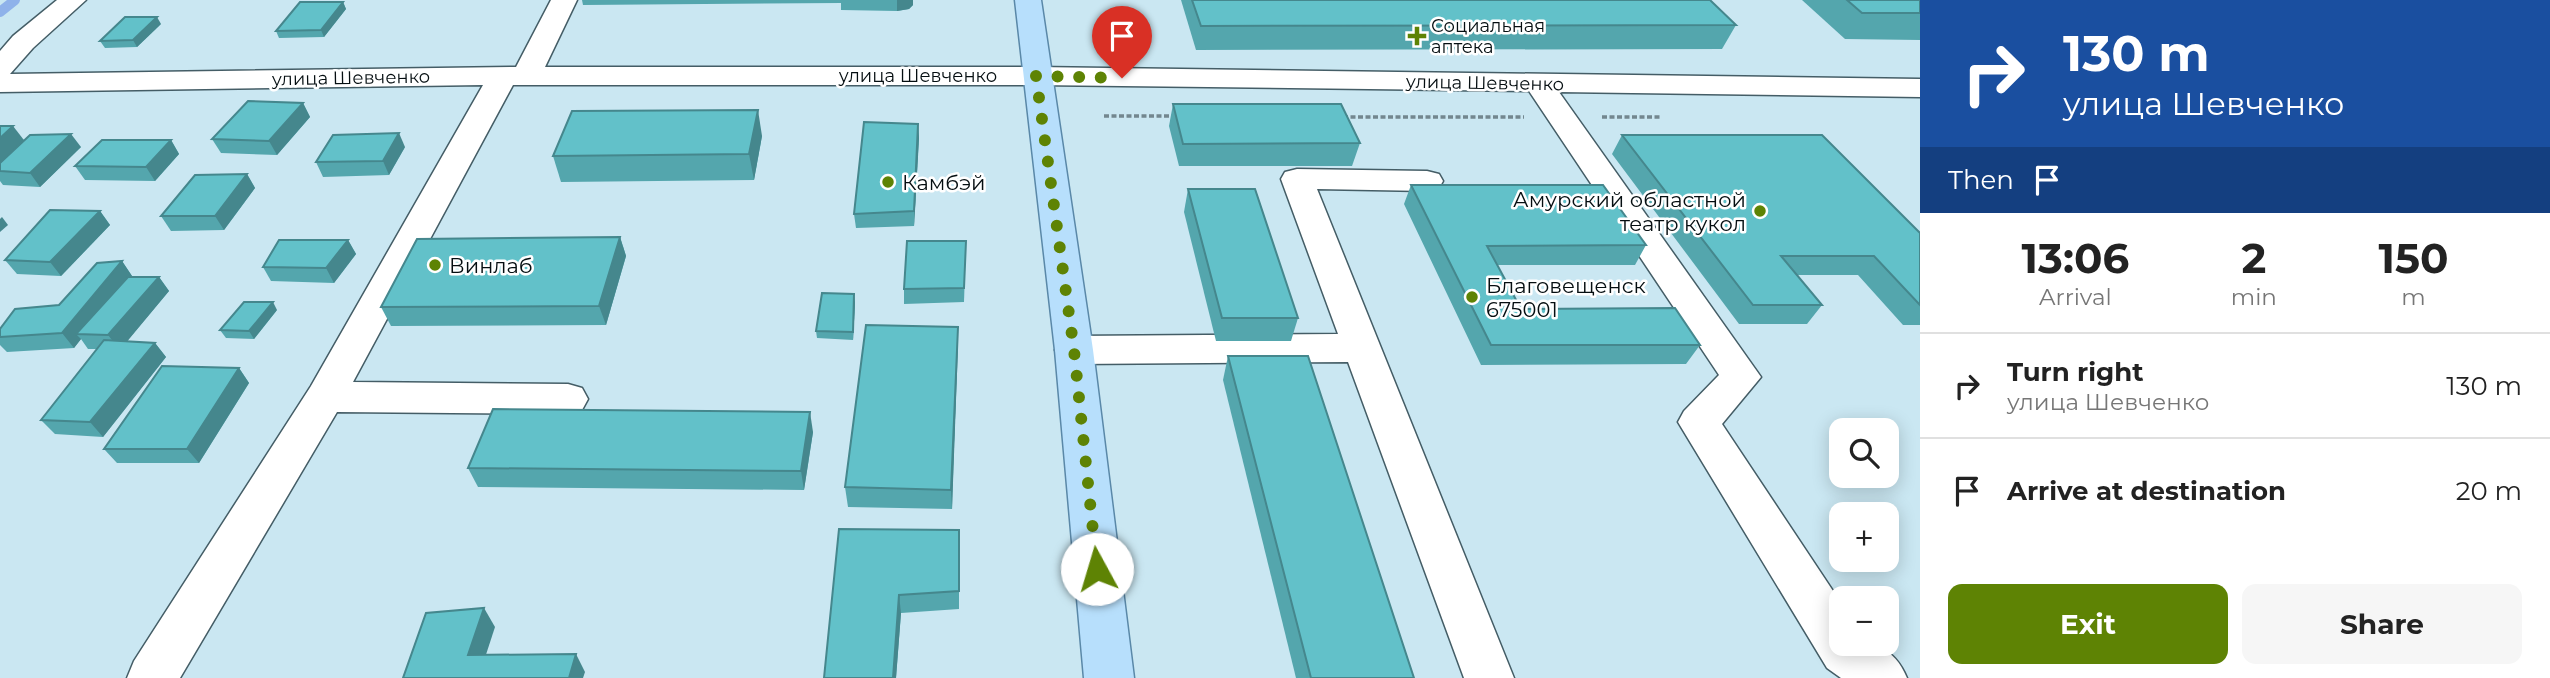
<!DOCTYPE html>
<html lang="en">
<head>
<meta charset="utf-8">
<style>
	body { margin:0; font-family:Montserrat,sans-serif; background:#f6f6f6; color:#222; height:100vh; display:flex; flex-direction:column; font-size:26px; white-space:nowrap }
	* { box-sizing:border-box; margin:0 }
	p { font-size:23px; color:#767676 }
	.icon { flex:none; width:38px; height:38px; fill:none; stroke:currentColor; stroke-width:2; stroke-linecap:round; stroke-linejoin:round }
	.map { position:relative; flex:1; overflow:hidden }
	.side { display:flex; flex-direction:column; background:#fff; width:630px }
	.side>* { flex:none }
	.banner { background:#1a4fa0; color:#fff; overflow:hidden }
	.controls { position:absolute; left:1829px; top:418px; display:grid; gap:14px }
	.controls a { display:grid; place-items:center; width:70px; height:70px; border-radius:14px; background:#fff; box-shadow:0 4px 18px #0003; font-size:35px }
	.pin { position:absolute; display:grid; place-items:center; width:60px; height:60px; color:#fff; margin:-72px -30px; border-radius:50% 50% 50% 0; rotate:-45deg; box-shadow:0 0 7px #0007 }
	.pin .icon { rotate:45deg }
	.me { position:absolute; width:77px; margin:-38px; rotate:354deg; stroke-linejoin:round; filter:drop-shadow(0 0 5px #0008) }
	.turn { display:flex; align-items:center; gap:24px; height:147px; padding:0 28px; font-size:32px }
	.turn .icon { width:91px; height:91px; stroke-width:2.5 }
	.turn b { display:block; font-size:49px; line-height:60px }
	.then { display:flex; align-items:center; height:66px; padding:0 28px; background:#0003; gap:14px; font-size:26px }
	.eta { display:flex; justify-content:space-evenly; align-items:center; height:119px; text-align:center }
	.eta b { font-size:42px; font-weight:700; line-height:49px }
	.cta { display:flex; gap:14px; margin-top:auto; padding:14px 28px }
	.cta a { flex:1; height:80px; border-radius:14px; background:#5e8304; color:#fff; font-size:28px; font-weight:700; line-height:80px; text-align:center }
	.cta a+a { background:#f6f6f6; color:#222 }
	ul { padding:0; list-style:none }
	li { display:flex; align-items:center; gap:21px; height:105px; padding:0 28px; border-top:2px solid #e0e0e0 }
	li div { flex:1 }
	li b { display:block; font-size:26px }
	li em { font-style:normal }
	main { display:flex; flex:1; min-height:0 }
	.map>svg:first-child { display:block }
	.lines { fill:none; stroke-linecap:round; stroke-linejoin:round }
	.stream { stroke:#8fb2ea; stroke-width:10 }
	.minor-casing { stroke:#445d66; stroke-width:3 }
	.major-casing { stroke:#5a88a8; stroke-width:3 }
	.path { stroke:#73878f; stroke-width:3.5; stroke-dasharray:5 2.5; stroke-linecap:butt }
	.minor { fill:#fff; fill-rule:evenodd }
	.major { fill:#b7dffc; fill-rule:evenodd }
	.wall { fill:#54a6ad }
	.shaded-wall { fill:#45878d }
	.building { fill:#62c1c9; stroke:#45878d; stroke-width:2 }
	.route { stroke:#5e8304; stroke-width:12; stroke-dasharray:0 21.6 }
	.poi-dot { fill:#5e8304; stroke:#fff; stroke-width:2.5 }
	.labels { text-anchor:middle; dominant-baseline:central; stroke-width:5; stroke-linejoin:round; paint-order:stroke }
	.far-poi-label { font-size:18px; fill:#050e11; stroke:#fff; text-anchor:start }
	.far-street-label { font-size:18px; fill:#050e11; stroke:#fff }
	.poi-label { font-size:21px; fill:#050e11; stroke:#fff; text-anchor:start }
</style>
</head>
<body>
<main>
<div class="map">
<svg width="1920" height="678" viewBox="0 0 1920 678">
	<rect width="100%" height="100%" fill="#cae7f2"/>
	<g class="lines">
		<path class="stream" d="M0,12L15,0"/>
		<g class="minor-casing">
			<g id="minor">
				<path d="M57,0H86L33,48L10,74L516,67L551,0H577L545,67H1036L1920,79V97L1559,92L1761,377L1722,424L1841,603V644C1874,644 1893,645 1907,678H1841L1827,668L1678,422L1684,411L1719,375L1529,91L1036,85H513L353,382L568,384L582,388L588,399L582,410L568,414L337,412L180,678H127L134,661L311,386L483,85L0,92V51L13,36Z"/>
				<path d="M1297,169L1427,171L1439,174L1443,181L1439,188L1427,191L1317,189L1514,678H1464L1348,362L1074,364L1060,360L1055,350L1060,340L1074,336L1338,334L1281,179L1285,172Z"/>
			</g>
		</g>
		<g class="major-casing">
			<path id="major" d="M1015,0H1041L1093,350L1134,678H1084L1055,350Z"/>
		</g>
		<g class="path">
			<path d="M1104,116H1174"/>
			<path d="M1343,117H1524"/>
			<path d="M1602,117H1660"/>
		</g>
		<use href="#minor" class="minor"/>
		<use href="#major" class="major"/>
	</g>
	<g class="wall">
		<path d="M582,0H913V5L909,9L897,11L841,10V3L583,5Z"/>
		<path d="M1181,0H1710L1736,25L1722,49L1196,50Z"/>
		<path d="M1802,0H1920V40L1845,39Z"/>
		<path d="M343,2L346,9L324,37L279,38L276,31Z"/>
		<path d="M161,24L137,47L105,48L100,41Z"/>
		<path d="M303,103L310,117L277,155L221,153L212,139Z"/>
		<path d="M1173,104L1360,143L1352,166H1179L1169,126Z"/>
		<path d="M918,124L919,138L914,226L856,228L854,214Z"/>
		<path d="M0,126L24,140L81,147L40,187L3,185L0,181Z"/>
		<path d="M1622,135L1920,233V325H1903L1858,275H1797L1822,305L1807,324H1739L1612,154Z"/>
		<path d="M762,136L754,180L561,182L553,156Z"/>
		<path d="M171,140L179,154L155,181L85,180L75,166Z"/>
		<path d="M405,147L389,175L323,177L316,162Z"/>
		<path d="M247,174L255,188L224,230L171,231L161,216Z"/>
		<path d="M1411,185L1646,245L1635,265H1497L1521,309L1700,345L1686,364L1481,365L1404,204Z"/>
		<path d="M1188,189L1298,318L1291,341H1216L1184,212Z"/>
		<path d="M100,211L110,225L61,276L17,274L5,260Z"/>
		<path d="M620,237L626,256L606,325L391,326L381,307Z"/>
		<path d="M348,240L356,254L334,283L271,281L263,267Z"/>
		<path d="M966,241L964,302L904,304V289Z"/>
		<path d="M122,261L132,276L131,277H159L169,291L127,341L155,343L166,357L103,437L55,434L41,420L97,349H88L81,339L74,348L7,352L0,345V329L59,305Z"/>
		<path d="M855,302L853,340L817,338L816,331Z"/>
		<path d="M277,310L254,339L226,338L220,330Z"/>
		<path d="M958,327L952,509L848,507L845,487Z"/>
		<path d="M1228,356L1414,678H1296L1223,380Z"/>
		<path d="M239,368L249,383L199,463H117L104,449Z"/>
		<path d="M813,432L804,490L478,487L468,468Z"/>
		<path d="M959,530V609L901,613L896,678H824Z"/>
	</g>
	<g class="shaded-wall">
		<path d="M897,0H913V5L909,9L897,11Z"/>
		<path d="M343,2L346,9L324,37L321,30Z"/>
		<path d="M157,17L161,24L137,47L133,40Z"/>
		<path d="M303,103L310,117L277,155L269,141Z"/>
		<path d="M758,110L762,136L754,180L749,154Z"/>
		<path d="M918,124L919,138L914,226V211Z"/>
		<path d="M13,126L27,144L0,171V138Z"/>
		<path d="M399,133L405,147L389,175L383,161Z"/>
		<path d="M71,134L81,147L40,187L30,173Z"/>
		<path d="M171,140L179,154L155,181L146,167Z"/>
		<path d="M247,174L255,188L224,230L215,216Z"/>
		<path d="M100,211L110,225L61,276L50,262Z"/>
		<path d="M2,217L8,225L0,232V219Z"/>
		<path d="M620,237L626,256L606,325L599,306Z"/>
		<path d="M348,240L356,254L334,283L326,268Z"/>
		<path d="M122,261L132,276L85,335L76,334L81,339L74,348L62,333Z"/>
		<path d="M159,277L169,291L120,350L108,335Z"/>
		<path d="M854,294L855,302L853,340V332Z"/>
		<path d="M273,302L277,310L254,339L249,331Z"/>
		<path d="M958,327V346L952,509L951,490Z"/>
		<path d="M155,343L166,357L103,437L90,422Z"/>
		<path d="M239,368L249,383L199,463L187,449Z"/>
		<path d="M810,412L813,432L804,490L801,471Z"/>
		<path d="M899,595L901,613L896,678H893Z"/>
		<path d="M484,608L495,627L480,673L468,655Z"/>
		<path d="M576,654L585,672L583,678H569Z"/>
	</g>
	<g class="building">
		<path d="M1192,0H1710L1736,25L1201,26Z"/>
		<path d="M1847,0H1920V13H1862Z"/>
		<path d="M300,2H343L321,30L276,31Z"/>
		<path d="M125,17H157L133,40L100,41Z"/>
		<path d="M248,101L303,103L269,141L212,139Z"/>
		<path d="M1173,104H1341L1360,143L1183,144Z"/>
		<path d="M758,110L749,154L553,156L572,111Z"/>
		<path d="M864,122L918,124L914,211L854,214Z"/>
		<path d="M0,126H13L0,138Z"/>
		<path d="M399,133L383,161L316,162L333,135Z"/>
		<path d="M71,134L30,173L0,171V163L30,135Z"/>
		<path d="M1622,135H1822L1920,233V305L1874,256H1781L1822,305H1753Z"/>
		<path d="M102,140H171L146,167L75,166Z"/>
		<path d="M247,174L215,216H161L195,175Z"/>
		<path d="M1411,185H1603L1646,245L1487,246L1521,309L1675,308L1700,345H1491Z"/>
		<path d="M1188,189H1255L1298,318H1222Z"/>
		<path d="M50,210L100,211L50,262L5,260Z"/>
		<path d="M620,237L599,306L381,307L417,239Z"/>
		<path d="M279,240H348L326,268L263,267Z"/>
		<path d="M907,241H966L964,288L904,289Z"/>
		<path d="M122,261L62,333L0,337V329L15,309L59,305L97,263Z"/>
		<path d="M128,277H159L108,335L76,334Z"/>
		<path d="M822,293L854,294L853,332L816,331Z"/>
		<path d="M244,302H273L249,331L220,330Z"/>
		<path d="M866,325L958,327L951,490L845,487Z"/>
		<path d="M104,340L155,343L90,422L41,420Z"/>
		<path d="M1228,356H1308L1414,678H1311Z"/>
		<path d="M162,366L239,368L187,449H104Z"/>
		<path d="M493,409L810,412L801,471L468,468Z"/>
		<path d="M839,529L959,530V591L899,595L893,678H824Z"/>
		<path d="M484,608L468,655L576,654L569,678H403L426,613Z"/>
	</g>
	<g class="lines">
		<path class="route" d="M1097,569L1074,350L1036,76L1122,78"/>
	</g>
	<g class="poi-dot">
		<path d="M1413.5 25.5h7v7h7v7h-7v7h-7v-7h-7v-7h7z"/>
		<circle cx="888" cy="182" r="7"/>
		<circle cx="1760" cy="211" r="7"/>
		<circle cx="435" cy="265" r="7"/>
		<circle cx="1472" cy="297" r="7"/>
	</g>
	<g class="labels">
		<g class="far-poi-label">
			<text x="1431" y="26">Социальная<tspan x="1431" dy="21">аптека</tspan></text>
		</g>
		<g class="far-street-label">
			<text x="918" y="76">улица Шевченко</text>
			<text transform="translate(351 78) rotate(-1)">улица Шевченко</text>
			<text transform="translate(1485 83) rotate(1)">улица Шевченко</text>
		</g>
		<g class="poi-label">
			<text x="902" y="182">Камбэй</text>
			<text x="1746" y="199" text-anchor="end">Амурский областной<tspan x="1746" dy="24">театр кукол</tspan></text>
			<text x="449" y="265">Винлаб</text>
			<text x="1486" y="285">Благовещенск<tspan x="1486" dy="24">675001</tspan></text>
		</g>
	</g>
</svg>
<div class="controls">
<a><svg class="icon" aria-label="search" viewBox="0 0 24 24"><circle cx="10" cy="10" r="6"/><path d="M15 15l6 6"/></svg></a>
<a>+</a>
<a>−</a>
</div>
<div class="pin" style="left:1122px;top:78px;background:#d93025"><svg class="icon" aria-label="arrive" viewBox="0 0 24 24"><path d="M6 21V4h12l-3 4 3 4H6"/></svg></div>
<svg class="me" style="left:1097px;top:569px" viewBox="-20 -20 40 40"><circle r="19" fill="#fff"/><path d="M0-13L10 11 0 6-10 11z" fill="#5e8304"/></svg>
</div>
<section class="side">
<div class="banner">
<div class="turn"><svg class="icon" aria-label="right" viewBox="0 0 24 24"><path d="M7 20v-9h11M14 6l5 5-5 5"/></svg><div><b>130 m</b>улица Шевченко</div></div>
<div class="then">Then<svg class="icon" aria-label="arrive" viewBox="0 0 24 24"><path d="M6 21V4h12l-3 4 3 4H6"/></svg></div>
</div>
<div class="eta">
<div><b>13:06</b><p>Arrival</p></div>
<div><b>2</b><p>min</p></div>
<div><b>150</b><p>m</p></div>
</div>
<ul>
<li><svg class="icon" aria-label="right" viewBox="0 0 24 24"><path d="M7 20v-9h11M14 6l5 5-5 5"/></svg><div><b>Turn right</b><p>улица Шевченко</p></div><em>130 m</em></li>
<li><svg class="icon" aria-label="arrive" viewBox="0 0 24 24"><path d="M6 21V4h12l-3 4 3 4H6"/></svg><div><b>Arrive at destination</b></div><em>20 m</em></li>
</ul>
<div class="cta"><a>Exit</a><a>Share</a></div>
</section>
</main>
</body>
</html>
